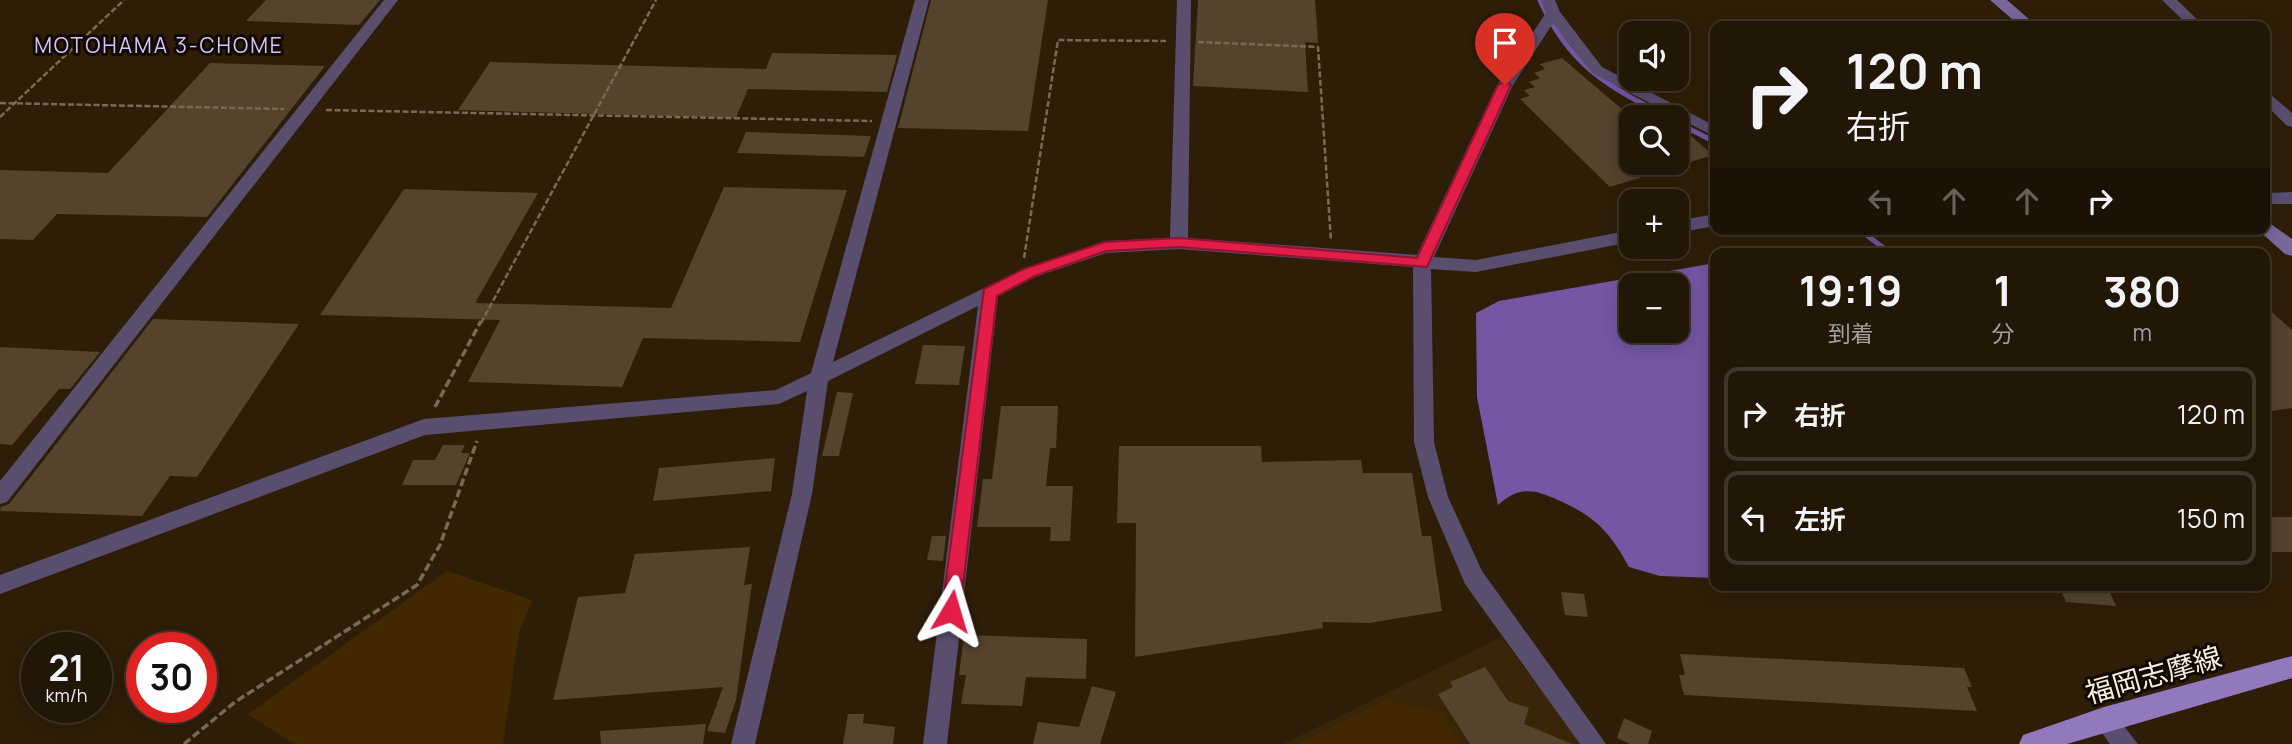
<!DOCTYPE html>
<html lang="ja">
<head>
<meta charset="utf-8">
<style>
	body { margin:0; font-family:Manrope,"Noto Sans JP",sans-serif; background:#2e2314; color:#f1f3f6; height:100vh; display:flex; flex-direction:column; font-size:26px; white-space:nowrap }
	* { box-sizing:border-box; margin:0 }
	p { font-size:23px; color:#a29f9b }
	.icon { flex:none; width:38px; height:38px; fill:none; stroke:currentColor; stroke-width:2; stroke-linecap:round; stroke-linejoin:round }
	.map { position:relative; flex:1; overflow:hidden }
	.panel { position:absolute; left:1710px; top:248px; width:560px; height:343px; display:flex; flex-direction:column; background:#221606; border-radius:14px; box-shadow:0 4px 18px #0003,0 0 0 2px #3f3528 }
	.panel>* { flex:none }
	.hud { position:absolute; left:1710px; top:21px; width:560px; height:214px; border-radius:14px; box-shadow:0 4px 18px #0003,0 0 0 2px #3f3528; background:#221606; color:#f1f3f6; overflow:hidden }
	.buttons { position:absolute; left:1619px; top:21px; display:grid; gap:14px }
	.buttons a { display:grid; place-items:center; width:70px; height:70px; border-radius:14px; background:#221606; box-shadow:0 4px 18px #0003,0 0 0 2px #3f3528; font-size:35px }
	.speed { position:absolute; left:21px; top:632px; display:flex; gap:14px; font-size:35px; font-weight:700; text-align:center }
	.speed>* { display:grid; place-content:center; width:91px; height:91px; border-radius:50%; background:#221606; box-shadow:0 4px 18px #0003,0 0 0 2px #3f3528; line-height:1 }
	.speed small { font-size:18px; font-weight:400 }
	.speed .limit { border:10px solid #d22; background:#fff; color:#111 }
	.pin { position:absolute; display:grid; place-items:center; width:60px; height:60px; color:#fff; margin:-72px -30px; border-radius:50% 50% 50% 0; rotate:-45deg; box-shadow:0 0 7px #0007 }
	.pin .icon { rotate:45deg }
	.me { position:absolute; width:77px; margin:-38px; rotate:7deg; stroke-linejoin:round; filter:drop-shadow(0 0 5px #0008) }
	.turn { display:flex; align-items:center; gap:24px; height:147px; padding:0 21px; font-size:32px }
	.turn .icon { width:91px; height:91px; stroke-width:2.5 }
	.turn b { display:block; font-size:49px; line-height:60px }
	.lanes { display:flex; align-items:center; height:66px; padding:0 21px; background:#0003; justify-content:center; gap:35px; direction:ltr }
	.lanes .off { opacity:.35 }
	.eta { display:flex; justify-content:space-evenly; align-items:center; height:119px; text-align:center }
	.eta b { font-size:42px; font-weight:700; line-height:49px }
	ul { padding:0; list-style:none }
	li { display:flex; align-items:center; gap:21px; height:94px; margin:0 14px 10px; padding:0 7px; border:4px solid #3f3528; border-radius:14px }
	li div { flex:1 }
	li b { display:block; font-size:26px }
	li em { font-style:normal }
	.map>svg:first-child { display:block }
	.built { fill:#392508 }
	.green { fill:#422801 }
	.water { fill:#7456a4; fill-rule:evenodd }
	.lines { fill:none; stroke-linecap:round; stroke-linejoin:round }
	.stream { stroke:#7456a4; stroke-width:5 }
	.building { fill:#54432d }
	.path-far1 { stroke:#786a57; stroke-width:2.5; stroke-dasharray:6 2.5; stroke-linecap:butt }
	.path { stroke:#786a57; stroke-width:3.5; stroke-dasharray:8 3.5; stroke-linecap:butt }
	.street { fill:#5a4e6f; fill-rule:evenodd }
	.secondary { fill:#79669b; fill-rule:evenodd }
	.primary { fill:#9279bd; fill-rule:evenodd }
	.route { fill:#e11d48; stroke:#92132f; stroke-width:2 }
	.labels { text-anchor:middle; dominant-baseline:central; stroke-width:6; stroke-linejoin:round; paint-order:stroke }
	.far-neighbourhood-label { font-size:21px; letter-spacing:2px; fill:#d7c4fd; stroke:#110a03 }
	.near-street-label { font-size:28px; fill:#f8ede0; stroke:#110a03 }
</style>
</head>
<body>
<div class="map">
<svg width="2292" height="744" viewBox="0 0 2292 744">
	<rect width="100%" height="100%" fill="#2e1e08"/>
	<path class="built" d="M1501,637L1582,744H1283Z"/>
	<g class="green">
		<path d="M447,571L532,600L519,633L503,744H294L248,714Z"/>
		<path d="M1387,700L1441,713L1460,744H1298Z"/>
	</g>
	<path class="water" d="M1715,263V578L1660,576L1629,567C1609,531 1596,517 1558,500C1534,489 1519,486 1498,505L1477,397L1476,313L1499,301ZM1631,285H1676V331H1631Z"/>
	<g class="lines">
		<g class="stream">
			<path d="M1540,0C1569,65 1607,86 1668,117"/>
			<path d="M1676,122L1715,142"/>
			<path d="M1859,229L1891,254"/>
		</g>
	</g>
	<g class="building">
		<path d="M266,0H380L359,25L246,21Z"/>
		<path d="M931,0H1048L1028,131L898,128Z"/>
		<path d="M1198,0H1315L1318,43L1305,42L1308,92L1193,86Z"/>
		<path d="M772,53L897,55L887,92L748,89L736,118L458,110L490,62L766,69Z"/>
		<path d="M1562,58L1631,117V163H1676V166V140L1691,136L1713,155L1610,187L1520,99L1530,96L1524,90L1535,87L1529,82L1540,78L1534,73L1545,69L1540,64Z"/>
		<path d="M210,63L325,66L207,217L57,214L33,240L0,239V170L108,173Z"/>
		<path d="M746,132L871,136L864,157L737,153Z"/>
		<path d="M724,187L847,190L800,342L643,338L622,387L468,382L500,320L320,315L404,189L538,193L475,303L671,308Z"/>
		<path d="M2264,305L2292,330V408L2264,412Z"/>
		<path d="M153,319L299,324L197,477L170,476L142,516L0,511L1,507L9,504L29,479Z"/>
		<path d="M923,345L965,346L959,385L915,384Z"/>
		<path d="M0,347L100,352L70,389H59L12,445L0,444Z"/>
		<path d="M837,392L853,393L839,456H822Z"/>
		<path d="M1001,406H1058L1056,448H1050L1046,486H1073L1070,541H1050L1051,527H977L983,479H992Z"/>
		<path d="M443,445H465L461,453H470L456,485H402L413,460H435Z"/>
		<path d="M1119,446H1261L1262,462L1361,460L1363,473H1412L1422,536H1431L1442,611L1369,623L1322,622L1323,628L1135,657L1136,523H1117Z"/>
		<path d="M775,458L771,491L653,501L659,468Z"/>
		<path d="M2264,517H2292V552H2272L2264,540Z"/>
		<path d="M932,536H946L943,561L927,560Z"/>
		<path d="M750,547L744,585L752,584L736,700L725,733L707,731L723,687L553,700L578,597L625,593L635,554Z"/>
		<path d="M2059,586H2107L2116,606L2066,602Z"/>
		<path d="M1561,592L1584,594L1588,617L1565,615Z"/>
		<path d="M964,635L1087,639L1086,679L1026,677L1022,706L961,704L966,675H959Z"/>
		<path d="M1680,654L1964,668L1972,687H1967L1977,711L1684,695L1679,675H1685Z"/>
		<path d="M1485,667L1508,701L1529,708L1524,724L1572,744H1470L1438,694L1453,687L1450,682Z"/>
		<path d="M1092,686L1116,692L1100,744H1033L1038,722L1079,727Z"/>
		<path d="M848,714H864L863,723L895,727L893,744H843Z"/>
		<path d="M1624,718L1652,731L1648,744H1630L1617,738Z"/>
		<path d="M706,724L703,744H601L600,731Z"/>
	</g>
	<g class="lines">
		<g class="path-far1">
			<path d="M1198,42L1318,47L1331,241"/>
			<path d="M0,103L284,109"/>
			<path d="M326,110L872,121"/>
			<path d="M0,117L124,0"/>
			<path d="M1024,258L1058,40L1166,41"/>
			<path d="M481,323L656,0"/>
		</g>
		<g class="path">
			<path d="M435,407L481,321"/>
			<path d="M184,744L235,702L417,585L440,545L477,441"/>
		</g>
		<g class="street">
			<path d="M384,0H398L7,502L0,504V481Z"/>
			<path d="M915,0H929L833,362L1023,269L1105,241L1170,238L1177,0H1191L1188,238L1417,255L1497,85L1546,13L1541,0H1555L1560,12L1602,67L1715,126V137L1592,73L1553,23L1513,85L1434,257L1476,260L1631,230V242L1476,272L1431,269L1434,442L1448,497L1482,571L1606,744H1580L1465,584L1428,497L1414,442L1413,267L1179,249L1106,253L1035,277L998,296L947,744H923L978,306L828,381L812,494L755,744H731L792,494L807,391L779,404L425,435L0,594V575L424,419L776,390L811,373Z"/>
			<path d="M2162,0H2177L2204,26H2189Z"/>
			<path d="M2264,89L2292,113V127L2286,125L2264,103Z"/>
			<path d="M2292,192V204H2264V193Z"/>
			<path d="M1715,214V226L1676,233V221Z"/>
			<path d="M2104,708L2112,711L2138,744H2110L2092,719L2096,711Z"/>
		</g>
		<g class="secondary">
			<path d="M1990,0H2007L2037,26H2020Z"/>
			<path d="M2264,219L2292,239V256L2285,254L2257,229H2264Z"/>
		</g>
		<path class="primary" d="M2292,656V678L2067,744H2019L2023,735L2104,707Z"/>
	</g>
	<path class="route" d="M1505,81L1511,85L1427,267L1179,247L1106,251L1035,276L997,296L960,611L958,617H945L942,611L984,289L1024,269L1105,242L1179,238L1417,258L1498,85Z"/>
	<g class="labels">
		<g class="far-neighbourhood-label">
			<text x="159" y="45">MOTOHAMA 3-CHOME</text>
		</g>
		<g class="near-street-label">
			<text transform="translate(2153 674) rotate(-16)">福岡志摩線</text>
		</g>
	</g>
</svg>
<div class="buttons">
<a><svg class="icon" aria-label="sound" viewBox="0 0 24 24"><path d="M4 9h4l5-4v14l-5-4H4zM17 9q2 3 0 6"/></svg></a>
<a><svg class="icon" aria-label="search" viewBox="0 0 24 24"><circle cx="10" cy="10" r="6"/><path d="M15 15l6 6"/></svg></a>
<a>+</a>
<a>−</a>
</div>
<div class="speed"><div>21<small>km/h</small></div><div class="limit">30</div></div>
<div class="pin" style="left:1505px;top:85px;background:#d93025"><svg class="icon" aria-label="arrive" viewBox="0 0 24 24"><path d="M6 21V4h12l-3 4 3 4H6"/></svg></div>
<svg class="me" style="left:951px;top:611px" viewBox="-20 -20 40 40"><path d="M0-17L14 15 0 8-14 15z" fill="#e11d48" stroke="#fff" stroke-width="4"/></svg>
<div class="hud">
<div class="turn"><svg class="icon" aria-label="right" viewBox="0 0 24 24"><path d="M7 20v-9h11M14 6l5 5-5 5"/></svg><div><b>120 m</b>右折</div></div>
<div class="lanes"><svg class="icon off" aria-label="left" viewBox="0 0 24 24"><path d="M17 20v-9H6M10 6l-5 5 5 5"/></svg><svg class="icon off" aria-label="ahead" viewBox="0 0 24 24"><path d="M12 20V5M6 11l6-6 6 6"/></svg><svg class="icon off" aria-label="ahead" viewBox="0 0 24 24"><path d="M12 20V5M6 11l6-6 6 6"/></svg><svg class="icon" aria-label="right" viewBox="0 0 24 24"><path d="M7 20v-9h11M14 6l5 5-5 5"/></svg></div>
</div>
<section class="panel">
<div class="eta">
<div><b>19:19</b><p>到着</p></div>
<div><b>1</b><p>分</p></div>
<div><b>380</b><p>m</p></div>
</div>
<ul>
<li><svg class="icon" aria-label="right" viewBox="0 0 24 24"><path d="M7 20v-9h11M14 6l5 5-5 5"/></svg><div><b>右折</b></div><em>120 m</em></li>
<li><svg class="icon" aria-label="left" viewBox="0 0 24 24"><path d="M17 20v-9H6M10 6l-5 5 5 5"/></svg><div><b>左折</b></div><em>150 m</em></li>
</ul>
</section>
</div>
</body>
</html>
